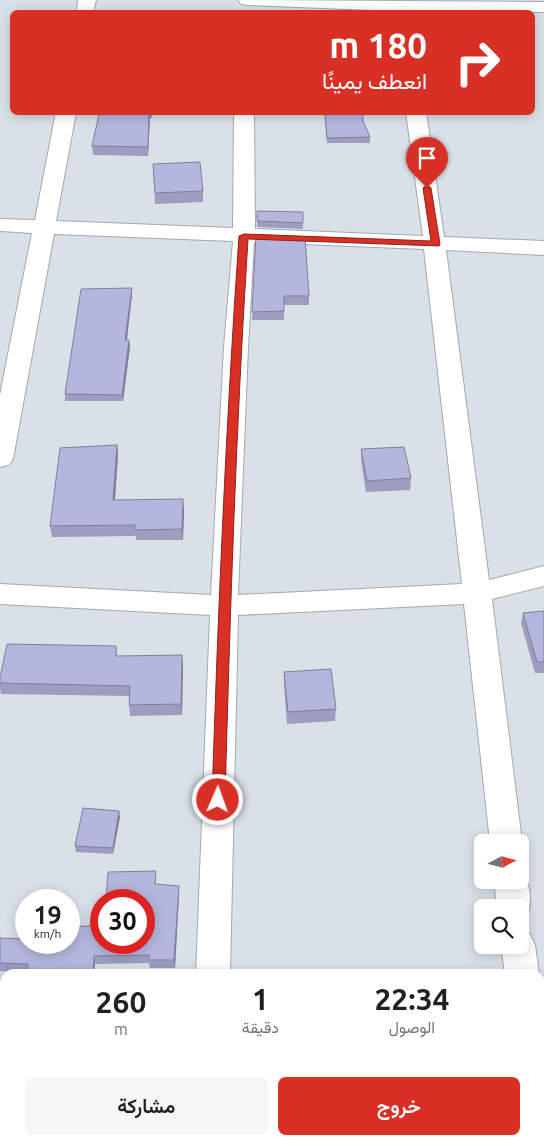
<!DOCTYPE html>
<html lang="ar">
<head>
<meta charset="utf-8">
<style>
	body { margin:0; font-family:Ubuntu,Vazirmatn,sans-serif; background:#f6f6f6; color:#202124; direction:rtl; height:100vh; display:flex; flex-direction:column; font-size:19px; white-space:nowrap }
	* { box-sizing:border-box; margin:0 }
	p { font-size:16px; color:#757577 }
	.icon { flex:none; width:28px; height:28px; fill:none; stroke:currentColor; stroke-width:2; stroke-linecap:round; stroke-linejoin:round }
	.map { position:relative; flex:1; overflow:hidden; direction:ltr }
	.drawer { position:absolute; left:0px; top:969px; width:545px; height:176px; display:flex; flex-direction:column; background:#fff; border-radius:15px 15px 0 0; box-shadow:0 2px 12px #0003; direction:rtl }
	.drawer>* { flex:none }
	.top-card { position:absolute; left:10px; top:10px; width:525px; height:105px; border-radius:8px; box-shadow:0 2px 12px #0003; direction:rtl; background:#d93025; color:#fff; overflow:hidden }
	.needle { width:32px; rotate:83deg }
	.fabs { position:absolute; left:474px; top:834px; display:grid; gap:10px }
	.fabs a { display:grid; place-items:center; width:55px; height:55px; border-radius:8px; background:#fff; box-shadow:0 2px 12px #0003; font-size:25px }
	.speed { position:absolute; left:15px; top:889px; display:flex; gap:10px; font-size:25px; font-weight:700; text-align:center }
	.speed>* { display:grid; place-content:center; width:65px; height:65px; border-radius:50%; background:#fff; box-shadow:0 2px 12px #0003; line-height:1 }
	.speed small { font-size:12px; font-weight:400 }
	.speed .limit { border:8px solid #d22; background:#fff; color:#111 }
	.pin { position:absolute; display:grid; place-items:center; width:42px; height:42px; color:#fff; margin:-51px -21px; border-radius:50% 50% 50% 0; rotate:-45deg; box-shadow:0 0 5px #0007 }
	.pin .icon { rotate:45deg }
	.me { position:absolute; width:55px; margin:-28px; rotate:2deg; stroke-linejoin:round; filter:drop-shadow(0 0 4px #0008) }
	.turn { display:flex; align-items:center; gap:18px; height:105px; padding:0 25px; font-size:22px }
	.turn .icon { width:65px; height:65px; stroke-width:2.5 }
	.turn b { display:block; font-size:35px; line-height:42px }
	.eta { display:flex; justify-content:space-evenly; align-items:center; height:85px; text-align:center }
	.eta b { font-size:30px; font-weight:600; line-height:35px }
	.button { display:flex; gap:10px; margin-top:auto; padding:10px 25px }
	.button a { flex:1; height:58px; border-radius:8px; background:#d93025; color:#fff; font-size:20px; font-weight:600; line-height:58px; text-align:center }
	.button a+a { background:#f6f6f6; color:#202124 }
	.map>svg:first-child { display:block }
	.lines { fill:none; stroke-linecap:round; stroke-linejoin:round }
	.street-casing { stroke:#a3a9b0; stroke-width:2 }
	.street { fill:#fff; fill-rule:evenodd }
	.wall { fill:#9c9dbf }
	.shaded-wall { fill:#7f7f9b }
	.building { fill:#b5b6de; stroke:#7f7f9b }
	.route { fill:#d93025; stroke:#8d1f18 }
</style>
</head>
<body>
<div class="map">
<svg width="544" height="1144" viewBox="0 0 544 1144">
	<rect width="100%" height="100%" fill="#d9e0e7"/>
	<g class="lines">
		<g class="street-casing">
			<g id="street">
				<path d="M78,0H96L93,12H77Z"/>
				<path d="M238,0L544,2V12L397,11L247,5L241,4Z"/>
				<path d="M56,112H76L56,221L233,228L234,112H254L255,229L423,236L406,112H426L444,237L544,241V255L446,250L489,580L544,566V586L492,599L522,842L520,846V842H490L464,604L238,615L230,974H196L210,615L0,604V584L211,595L224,347L233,241L54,234L13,459L9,465L0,467V395L32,233L0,231V219L35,220ZM254,242L424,249L462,584L238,595L248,347Z"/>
				<path d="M520,869L523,870C530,885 533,903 526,918L520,920V908H497L494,880H520Z"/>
				<path d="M520,931L530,934L535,945L539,974H505L501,945H520Z"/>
				<path d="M540,1085L544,1087V1144H531L529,1140H540Z"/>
				<rect x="189" y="1140" width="38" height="4"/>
			</g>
		</g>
		<use href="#street" class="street"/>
	</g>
	<g class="wall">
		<path d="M114,112H152V118H150L148,156L93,155L92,146L114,114Z"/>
		<path d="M324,112H363V121L370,137V143H327Z"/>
		<path d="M153,164L203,191V202L155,204Z"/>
		<path d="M257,211L303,223V229L257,227Z"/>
		<path d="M256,235L309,296V305H284V320H252Z"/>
		<path d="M132,288V294L127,340L130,346L123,401H65V394Z"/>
		<path d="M117,445L118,455L115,500L184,510L183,540H136V536L52,537L50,526Z"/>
		<path d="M361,449L411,478L410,490L366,492L361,460Z"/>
		<path d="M544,611V673H535L521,623L523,613Z"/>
		<path d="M116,646L117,656L183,666L182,715L130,716L129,705V696L1,694L0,688V678Z"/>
		<path d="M284,672L336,709L335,721L287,724L284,684Z"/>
		<path d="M120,817L113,854L76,852L75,846Z"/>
		<path d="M156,879V884L179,894L175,968H150L149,963L95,964L27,972L0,971V938L101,942Z"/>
	</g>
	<g class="shaded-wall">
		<path d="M150,112V118L148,156V147Z"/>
		<path d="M132,288V294L126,346L125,340Z"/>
		<path d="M129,340L130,346L123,401L122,395Z"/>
		<path d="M117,445L118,455L114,511L113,500Z"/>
		<path d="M183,499L184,510L183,540L182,529Z"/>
		<path d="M182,655L183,666L182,715L181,704Z"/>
		<path d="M119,811L120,817L113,854V848Z"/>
		<path d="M179,886V894L175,968L174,960Z"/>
		<path d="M94,956L95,964L94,974H93Z"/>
		<path d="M14,1140H19V1144H13Z"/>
	</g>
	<g class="building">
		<path d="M114,112H149L148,147L92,146L99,114H114Z"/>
		<path d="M325,112H363V121L370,137L327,138Z"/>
		<path d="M200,162L203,191L155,193L153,164Z"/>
		<path d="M257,211L303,212V223L257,221Z"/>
		<path d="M256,235L305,237L309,296H284V311L252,312Z"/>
		<path d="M132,288L125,340H129L122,395L65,394L81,289Z"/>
		<path d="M117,445L113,500L183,499L182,529L135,530V525L50,526L60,448Z"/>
		<path d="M404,447L411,478L367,481L361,449Z"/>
		<path d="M544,611V662H537L523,613Z"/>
		<path d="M7,644L116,646V656L182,655L181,704L129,705L130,686L0,683V678Z"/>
		<path d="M331,669L336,709L288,712L284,672Z"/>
		<path d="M83,808L119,811L113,848L75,846Z"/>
		<path d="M156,871L155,884L179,886L174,960H149V955L94,956L93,974H27L28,964L0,963V938L26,939V942H69V940H72V927L101,925V942H144V900H106L108,872Z"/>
		<path d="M0,1068H5V1140H14L13,1144H0Z"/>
		<path d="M75,1140H107L106,1144H75Z"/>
		<path d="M306,1140H390L391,1144H306Z"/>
	</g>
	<path class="route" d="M427,185L431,188L440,244L439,246L248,239C236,426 230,613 225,800L223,804L218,805L214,804L212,800C218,612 226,424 239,236L244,234L431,241L423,188Z"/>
</svg>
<div class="fabs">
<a><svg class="needle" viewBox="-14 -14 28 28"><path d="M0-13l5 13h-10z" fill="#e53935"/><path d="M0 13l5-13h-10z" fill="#757577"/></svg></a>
<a><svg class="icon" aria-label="search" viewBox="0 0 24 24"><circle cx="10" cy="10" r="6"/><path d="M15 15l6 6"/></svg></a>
</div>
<div class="speed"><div>19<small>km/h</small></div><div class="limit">30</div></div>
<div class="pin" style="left:427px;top:188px;background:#d93025"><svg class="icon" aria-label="arrive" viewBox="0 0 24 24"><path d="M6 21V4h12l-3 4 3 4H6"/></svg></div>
<svg class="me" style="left:218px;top:800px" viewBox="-20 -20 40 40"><circle r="17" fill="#d93025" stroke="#fff" stroke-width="3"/><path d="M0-11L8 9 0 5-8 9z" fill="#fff"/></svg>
<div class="top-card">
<div class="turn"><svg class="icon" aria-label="right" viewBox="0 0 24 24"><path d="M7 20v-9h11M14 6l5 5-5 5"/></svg><div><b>180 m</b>انعطف يمينًا</div></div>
</div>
<section class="drawer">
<div class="eta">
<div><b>22:34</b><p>الوصول</p></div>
<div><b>1</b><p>دقيقة</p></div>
<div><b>260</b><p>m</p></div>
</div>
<div class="button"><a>خروج</a><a>مشاركة</a></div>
</section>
</div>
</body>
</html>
